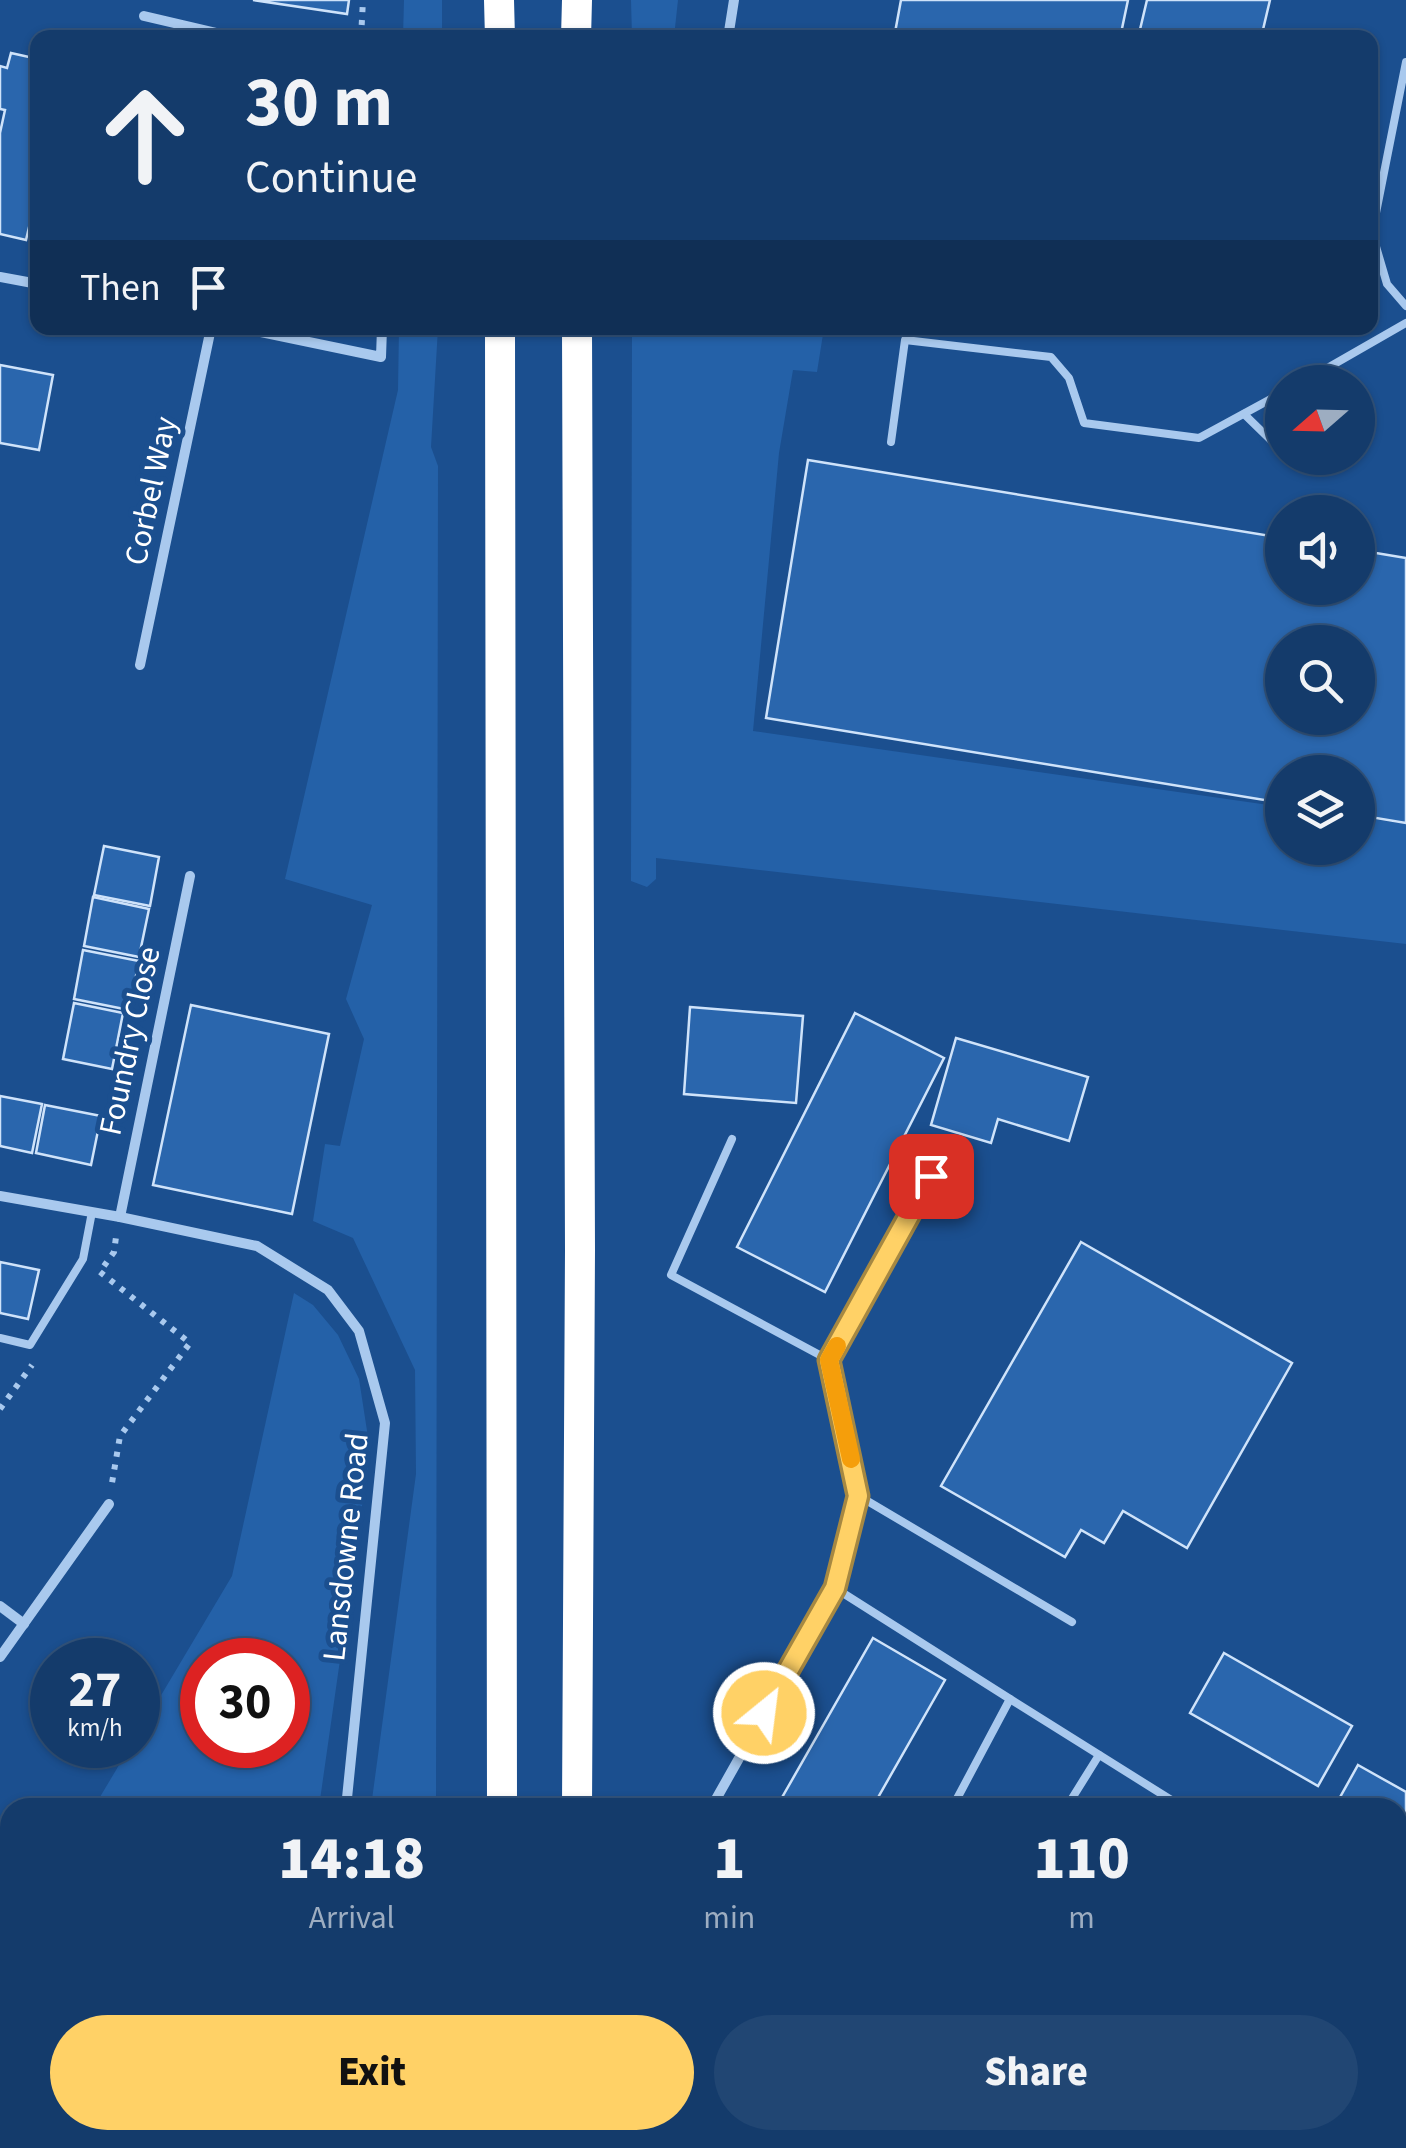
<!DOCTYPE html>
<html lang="en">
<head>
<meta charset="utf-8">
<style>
	body { margin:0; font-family:"Source Sans 3",sans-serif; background:#214673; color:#f1f3f6; height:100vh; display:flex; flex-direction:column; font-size:38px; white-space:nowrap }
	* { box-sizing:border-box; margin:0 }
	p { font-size:32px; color:#9dadc1 }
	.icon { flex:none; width:55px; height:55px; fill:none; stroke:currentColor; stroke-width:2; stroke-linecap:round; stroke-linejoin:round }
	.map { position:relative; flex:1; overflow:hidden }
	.side { position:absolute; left:0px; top:1798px; width:1408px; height:352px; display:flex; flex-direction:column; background:#143b6b; border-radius:30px 30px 0 0; box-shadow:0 2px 8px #0004,0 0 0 2px #33557e }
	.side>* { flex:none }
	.banner { position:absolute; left:30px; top:30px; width:1348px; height:305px; border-radius:20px; box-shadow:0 2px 8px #0004,0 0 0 2px #33557e; background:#143b6b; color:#f1f3f6; overflow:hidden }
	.needle { width:65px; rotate:250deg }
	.tools { position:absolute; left:1265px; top:365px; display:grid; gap:20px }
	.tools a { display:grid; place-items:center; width:110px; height:110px; border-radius:50%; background:#143b6b; box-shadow:0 2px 8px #0004,0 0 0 2px #33557e; font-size:50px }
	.speed { position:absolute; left:30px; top:1638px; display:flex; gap:20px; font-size:50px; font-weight:700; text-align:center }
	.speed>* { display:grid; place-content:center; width:130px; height:130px; border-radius:50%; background:#143b6b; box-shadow:0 2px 8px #0004,0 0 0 2px #33557e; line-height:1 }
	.speed small { font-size:25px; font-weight:400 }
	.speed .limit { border:15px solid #d22; background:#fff; color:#111 }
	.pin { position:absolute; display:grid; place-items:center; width:85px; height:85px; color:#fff; margin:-42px; border-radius:20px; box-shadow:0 5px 15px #0006 }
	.me { position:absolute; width:110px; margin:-55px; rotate:29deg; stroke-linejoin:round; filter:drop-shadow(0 0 8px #0008) }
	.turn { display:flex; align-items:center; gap:35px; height:210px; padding:0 50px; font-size:45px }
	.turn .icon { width:130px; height:130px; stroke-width:2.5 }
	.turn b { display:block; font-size:70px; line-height:85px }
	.then { display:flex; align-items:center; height:95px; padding:0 50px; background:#0003; gap:20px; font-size:38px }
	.eta { display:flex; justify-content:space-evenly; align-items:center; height:170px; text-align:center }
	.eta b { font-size:60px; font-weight:800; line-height:70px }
	.primary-button { display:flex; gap:20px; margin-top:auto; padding:20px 50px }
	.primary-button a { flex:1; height:115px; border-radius:60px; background:#ffd166; color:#111; font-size:40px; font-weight:800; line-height:115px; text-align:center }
	.primary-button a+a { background:#214673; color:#f1f3f6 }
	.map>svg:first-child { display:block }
	.green { fill:#2461a8; fill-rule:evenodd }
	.building { fill:#2a66ad; stroke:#cfe3fa; stroke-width:2.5; fill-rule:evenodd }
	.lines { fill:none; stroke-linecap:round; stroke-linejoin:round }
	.path { stroke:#a9c9ee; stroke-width:6; stroke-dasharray:5 8; stroke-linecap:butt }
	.service { stroke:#a9c9ee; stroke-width:8 }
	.minor { stroke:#a9c9ee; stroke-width:10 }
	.motorway { stroke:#fff; stroke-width:30 }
	.route-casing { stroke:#a68842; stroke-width:25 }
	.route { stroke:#ffd166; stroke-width:18 }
	.slow { stroke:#f59e0b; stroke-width:18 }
	.labels { text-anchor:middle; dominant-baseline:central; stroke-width:10; stroke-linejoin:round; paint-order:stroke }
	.street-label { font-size:32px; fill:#fff; stroke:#1b4f8f }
</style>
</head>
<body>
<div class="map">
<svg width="1406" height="2148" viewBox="0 0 1406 2148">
	<rect width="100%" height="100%" fill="#1b4f8f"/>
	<g class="green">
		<path d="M404,0H442V37H403Z"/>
		<path d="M631,0H678L674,37H632Z"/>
		<path d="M399,328H438L431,447L438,466L436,1808L371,1807L416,1474L415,1370L353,1238L313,1221L325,1144L340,1146L364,1039L346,999L372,905L285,879L398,390Z"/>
		<path d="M632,328H824L817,372L793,370L779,453L753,731L1282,807V848H1358V817L1406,824V944L656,858V879L647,887L631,881Z"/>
		<path d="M294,1293L313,1305L338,1335L359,1379L370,1450L319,1807H94L131,1745H138V1734L232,1576ZM202,1660H288V1745H202Z"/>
		<path d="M10,2086V2140H294L295,2148H0V2113L5,2109Z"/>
	</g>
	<g class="building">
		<path d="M253,0H349L347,14Z"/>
		<path d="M901,0H1128L1120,38H894Z"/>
		<path d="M1147,0H1270L1261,38H1138Z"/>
		<path d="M11,53L38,59V158L33,177L38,178V225L30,223L26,240L0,234V133L5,110L0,109V66L7,68Z"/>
		<path d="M0,365L53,375L39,450L0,443Z"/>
		<path d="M808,460L1282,538V588H1358V550L1406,558V823L1358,815V772H1282V803L766,718ZM1282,642H1358V718H1282Z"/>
		<path d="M104,846L159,857L150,906L94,895Z"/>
		<path d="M93,897L149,909L139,957L84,946Z"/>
		<path d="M83,950L139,961L129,1010L74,999Z"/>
		<path d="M74,1003L123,1013L112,1069L63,1059Z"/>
		<path d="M191,1005L329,1034L292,1214L153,1185Z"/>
		<path d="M690,1007L803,1016L796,1103L684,1094Z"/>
		<path d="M855,1013L944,1058L825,1292L737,1247Z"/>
		<path d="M956,1038L1088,1077L1069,1141L998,1119L991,1143L931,1125Z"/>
		<path d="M0,1096L42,1104L32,1153L0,1146Z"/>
		<path d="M45,1105L101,1116L91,1165L36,1153Z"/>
		<path d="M1081,1242L1292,1363L1187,1548L1123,1511L1104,1543L1081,1530L1065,1557L941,1486Z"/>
		<path d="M0,1262L39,1270L28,1319L0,1313Z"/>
		<path d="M873,1638L945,1680L872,1808H776Z"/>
		<path d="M1224,1653L1352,1726L1318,1786L1190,1713Z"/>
		<path d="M1358,1765L1406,1792V1834L1398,1849V1808H1334Z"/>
		<path d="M1398,2112H1406V2148H1392V2140H1398Z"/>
		<path d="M1146,2140H1194V2148H1147Z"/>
		<rect x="1253" y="2140" width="35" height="8"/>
		<path d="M1295,2140H1335V2148H1296Z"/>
		<rect x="1342" y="2140" width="40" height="8"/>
	</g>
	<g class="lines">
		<g class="path">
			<path d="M361,38L363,0"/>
			<path d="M104,1266L114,1252L116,1237"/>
			<path d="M100,1272L190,1343L120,1436L112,1483"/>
			<path d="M0,1409L32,1365"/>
		</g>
		<g class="service">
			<path d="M1406,62L1372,233L1387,284L1406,306"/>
			<path d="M1303,382L1406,323"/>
			<path d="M1244,414L1282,451"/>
			<path d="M891,442L905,340L1051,357L1069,378L1084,423L1199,438L1282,393"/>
			<path d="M1290,458L1300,468"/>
			<path d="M732,1139L671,1275L829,1360"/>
			<path d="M931,1176L829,1360L859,1496L835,1588L1010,1699L952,1808"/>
			<path d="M0,1338L30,1345L83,1259L92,1212"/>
			<path d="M859,1496L1072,1622"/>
			<path d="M1010,1699L1184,1808"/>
			<path d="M1066,1808L1099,1755"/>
		</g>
		<g class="minor">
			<path d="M144,16L238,38"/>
			<path d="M728,38L734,0"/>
			<path d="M0,277L38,284"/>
			<path d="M241,328L381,357L382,328"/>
			<path d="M140,665L211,328"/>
			<path d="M0,1196L120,1217L257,1246L328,1290L359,1331L385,1423L346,1808"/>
			<path d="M120,1217L190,876"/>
			<path d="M0,1606L24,1624"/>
			<path d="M0,1657L109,1504"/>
			<path d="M711,1808L835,1588"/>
			<path d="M333,2140L336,2148"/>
			<path d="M1084,2140V2148"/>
			<path d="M695,2148L701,2140"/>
			<path d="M838,2148L851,2140"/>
		</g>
		<g class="motorway">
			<path d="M499,0L500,38"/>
			<path d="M576,38L577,0"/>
			<path d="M500,328L502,1808"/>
			<path d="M577,1808L580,1250L577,328"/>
			<path d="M503,2140V2148"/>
			<path d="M574,2148V2140"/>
		</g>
	</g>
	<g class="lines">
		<g class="route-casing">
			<path id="route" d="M764,1713L835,1588L858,1496L829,1360L931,1176"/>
		</g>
		<use href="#route" class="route"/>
		<path class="slow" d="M837,1346L829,1360L851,1459"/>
	</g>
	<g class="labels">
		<g class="street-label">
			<text transform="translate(151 491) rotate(-78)">Corbel Way</text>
			<text transform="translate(130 1041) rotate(-78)">Foundry Close</text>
			<text transform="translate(346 1547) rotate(-84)">Lansdowne Road</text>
		</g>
	</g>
</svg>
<div class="tools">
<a><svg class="needle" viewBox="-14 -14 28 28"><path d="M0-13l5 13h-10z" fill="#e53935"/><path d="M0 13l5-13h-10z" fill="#9dadc1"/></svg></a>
<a><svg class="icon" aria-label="sound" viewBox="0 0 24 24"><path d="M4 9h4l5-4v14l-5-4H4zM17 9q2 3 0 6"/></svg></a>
<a><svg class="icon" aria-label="search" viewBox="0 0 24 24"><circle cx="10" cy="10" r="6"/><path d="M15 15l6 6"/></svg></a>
<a><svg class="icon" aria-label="layers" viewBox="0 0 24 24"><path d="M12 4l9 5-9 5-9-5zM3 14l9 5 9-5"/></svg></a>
</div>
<div class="speed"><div>27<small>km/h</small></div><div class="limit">30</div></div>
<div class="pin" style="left:931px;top:1176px;background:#d93025"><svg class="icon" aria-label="arrive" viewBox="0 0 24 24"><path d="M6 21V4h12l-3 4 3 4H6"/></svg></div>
<svg class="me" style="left:764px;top:1713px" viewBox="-20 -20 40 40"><circle r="17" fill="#ffd166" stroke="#fff" stroke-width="3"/><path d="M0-11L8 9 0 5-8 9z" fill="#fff"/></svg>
<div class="banner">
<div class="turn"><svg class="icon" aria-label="ahead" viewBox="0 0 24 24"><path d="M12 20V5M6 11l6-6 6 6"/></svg><div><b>30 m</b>Continue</div></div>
<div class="then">Then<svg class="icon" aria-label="arrive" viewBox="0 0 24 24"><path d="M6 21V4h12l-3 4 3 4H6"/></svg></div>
</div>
<section class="side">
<div class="eta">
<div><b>14:18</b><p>Arrival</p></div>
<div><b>1</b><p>min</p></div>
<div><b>110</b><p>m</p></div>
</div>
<div class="primary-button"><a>Exit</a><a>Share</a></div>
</section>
</div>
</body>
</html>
